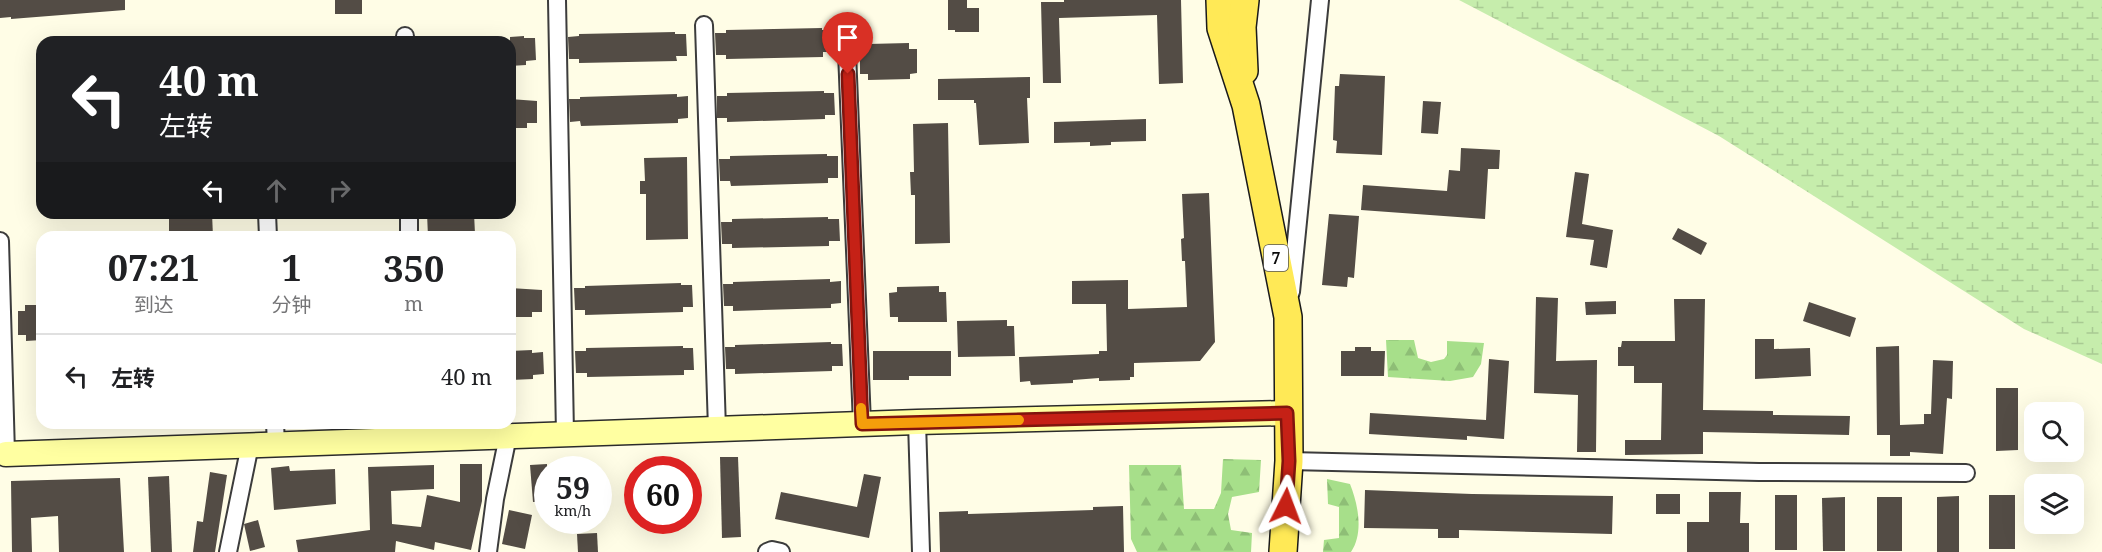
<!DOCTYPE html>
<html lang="zh">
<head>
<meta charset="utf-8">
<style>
	body { margin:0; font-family:"Noto Serif","Noto Sans SC",serif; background:#f6f6f6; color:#202124; height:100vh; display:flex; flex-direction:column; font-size:22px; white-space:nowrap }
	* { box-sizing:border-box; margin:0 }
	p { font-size:20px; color:#757577 }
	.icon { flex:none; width:33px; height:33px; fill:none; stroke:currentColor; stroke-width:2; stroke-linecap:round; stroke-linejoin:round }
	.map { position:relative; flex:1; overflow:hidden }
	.panel { position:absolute; left:36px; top:231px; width:480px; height:198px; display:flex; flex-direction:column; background:#fff; border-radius:18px; box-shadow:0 6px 24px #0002 }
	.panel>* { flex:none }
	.guide { position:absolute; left:36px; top:36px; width:480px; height:183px; border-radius:18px; box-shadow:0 6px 24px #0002; background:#202124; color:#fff; overflow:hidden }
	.tools { position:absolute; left:2024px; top:402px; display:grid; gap:12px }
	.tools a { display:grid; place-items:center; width:60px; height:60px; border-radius:12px; background:#fff; box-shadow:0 6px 24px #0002; font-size:30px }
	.speed { position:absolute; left:534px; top:456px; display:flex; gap:12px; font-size:30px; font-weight:700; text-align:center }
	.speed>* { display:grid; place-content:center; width:78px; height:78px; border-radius:50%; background:#fff; box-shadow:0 6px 24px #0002; line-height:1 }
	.speed small { font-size:15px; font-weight:400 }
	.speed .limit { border:9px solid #d22; background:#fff; color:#111 }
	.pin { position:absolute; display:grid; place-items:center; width:51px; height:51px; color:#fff; margin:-62px -26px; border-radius:50% 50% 50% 0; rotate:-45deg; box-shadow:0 0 6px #0007 }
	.pin .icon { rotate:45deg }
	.me { position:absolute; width:66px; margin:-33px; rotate:3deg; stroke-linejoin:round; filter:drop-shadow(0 0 4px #0008) }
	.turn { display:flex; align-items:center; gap:21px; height:126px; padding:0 24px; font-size:27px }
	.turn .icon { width:78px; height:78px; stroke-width:2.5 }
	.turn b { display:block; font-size:42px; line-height:51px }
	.lanes { display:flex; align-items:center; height:57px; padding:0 24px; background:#0003; justify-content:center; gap:30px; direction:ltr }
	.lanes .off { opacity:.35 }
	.eta { display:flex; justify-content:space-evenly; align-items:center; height:102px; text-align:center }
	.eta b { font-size:36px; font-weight:700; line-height:42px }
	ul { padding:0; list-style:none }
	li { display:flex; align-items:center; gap:18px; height:84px; padding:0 24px; border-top:2px solid #e0e0e0 }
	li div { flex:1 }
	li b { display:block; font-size:22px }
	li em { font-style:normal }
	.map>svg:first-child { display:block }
	.forest { fill:url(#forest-firs) }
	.wetland { fill:url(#wetland-marsh) }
	.building { fill:#534c45 }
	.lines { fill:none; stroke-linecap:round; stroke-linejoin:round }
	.street-casing { stroke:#3c3c3c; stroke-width:20 }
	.secondary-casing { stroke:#2b2b2b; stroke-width:27 }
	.primary-casing { stroke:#1a1a1a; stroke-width:30 }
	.street { stroke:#fff; stroke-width:16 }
	.secondary { stroke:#ffffa1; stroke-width:24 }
	.primary { stroke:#ffe956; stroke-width:27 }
	.route-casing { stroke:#80150e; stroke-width:15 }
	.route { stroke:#c52116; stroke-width:10 }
	.slow { stroke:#f59e0b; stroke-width:10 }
	.labels { text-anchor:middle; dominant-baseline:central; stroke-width:6; stroke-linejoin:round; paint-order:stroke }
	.shield { fill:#fff; stroke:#535353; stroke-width:1.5 }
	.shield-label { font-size:16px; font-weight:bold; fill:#090909 }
</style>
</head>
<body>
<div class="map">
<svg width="2102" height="552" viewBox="0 0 2102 552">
	<defs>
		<pattern id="forest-firs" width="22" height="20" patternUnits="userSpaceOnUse" patternTransform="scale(1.5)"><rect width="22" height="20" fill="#a7df8a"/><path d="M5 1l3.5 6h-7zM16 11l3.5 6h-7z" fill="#8ebe76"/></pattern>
		<pattern id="wetland-marsh" width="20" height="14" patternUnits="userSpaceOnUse" patternTransform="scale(1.5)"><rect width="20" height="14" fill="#c6edac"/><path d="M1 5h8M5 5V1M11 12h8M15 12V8" fill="none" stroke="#a9ca93"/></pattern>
	</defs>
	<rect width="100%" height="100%" fill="#fffde6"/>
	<g class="forest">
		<path d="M1386,340H1414L1418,358L1431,362L1444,359L1447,355V341L1484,343L1481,364L1473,377L1450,381L1388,377Z"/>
		<path d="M1223,459L1261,460L1259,492L1232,497L1228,514L1231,530L1252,533L1251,552H1137L1131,539L1129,465H1181L1184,509H1214L1221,493Z"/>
		<path d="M1327,479L1350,484C1358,504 1364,533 1351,552H1323L1324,540L1339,538V507L1328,504Z"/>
	</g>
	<path class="wetland" d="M1459,0H2102V364L2024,329L1719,136Z"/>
	<g class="building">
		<path d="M0,0H125V10L11,19V17L0,18Z"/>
		<rect x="335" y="0" width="27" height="14"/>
		<path d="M948,0H967V8H979V32H955V30H948Z"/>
		<path d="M1064,0H1181L1183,83L1159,84L1157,15L1059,18L1061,83H1043L1041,2H1064Z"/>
		<path d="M822,28V30H833L834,52H823V57L726,59V55H716L715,33H726V30Z"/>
		<path d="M675,32V34H686L687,56H676L677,61L579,63V59H569L568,37L579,36V34Z"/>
		<path d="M524,36V38H535L536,60L526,61V65L510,66V37Z"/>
		<path d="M909,43V49H917V73L910,74V79L868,80V74H860V50H868V44Z"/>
		<path d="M1340,74L1385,76L1382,155L1336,153L1337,141L1333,140L1335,86H1339Z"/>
		<path d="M1030,77V98H1027L1029,143L979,145L976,103H974V100H938V79Z"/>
		<path d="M824,91V93H834L835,115H825V119L727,122V118H717V96H727V93Z"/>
		<path d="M677,94V97L688,96V118L678,119V123L581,126L580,121L570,122L569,99H580V97Z"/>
		<path d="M510,99L537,101V123H527V128H510Z"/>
		<path d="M1423,101L1441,102L1438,134L1421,133Z"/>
		<path d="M1146,119V141L1111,142V145L1090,146V142L1054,143V122Z"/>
		<path d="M948,123L950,243L915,244V195H911L910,172H914L913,124Z"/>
		<path d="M1461,148L1500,150L1499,169H1488L1485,219L1361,210L1363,185L1447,191L1449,170L1460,171Z"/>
		<path d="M827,154V156H838V178H828V183L731,186L730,181H720L719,159H730V156Z"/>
		<path d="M687,157L688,239L646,240V194H640V181H645L644,158Z"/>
		<path d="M1575,172L1589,174L1582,224L1613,230L1607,268L1590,265L1594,240L1566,237Z"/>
		<path d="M1209,193L1215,342L1200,361L1134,363V377H1130V380L1099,381V378L1073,380V383L1031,385L1030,381L1020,382L1019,357L1099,354V351H1107L1106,304H1072V281L1128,280V309L1187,307L1185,261H1182L1181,239L1184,238L1182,194Z"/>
		<path d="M169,213H212L213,237H169Z"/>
		<path d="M427,213H474L475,234H469V237H428Z"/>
		<path d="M1329,214L1359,216L1354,278L1348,277L1347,287L1322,285Z"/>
		<path d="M828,217V219H839L840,241H829V246L732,248V244H722L721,222H732V219Z"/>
		<path d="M1678,228L1707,243L1701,255L1672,239Z"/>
		<path d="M830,279V282L841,281V303L831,304V308L733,311V306H724L723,284H733V282Z"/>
		<path d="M681,283V285H692L693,307H683V312L585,315V310H575L574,288H585V286Z"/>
		<path d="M939,286V292H946L947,322H898V317H890L889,293L897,292V287Z"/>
		<path d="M510,288L542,290V312H532V317H510Z"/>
		<path d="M1536,297L1558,298L1556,361L1597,360L1596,452H1577L1578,395L1534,393Z"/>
		<path d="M1674,299H1705L1703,410L1773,411V415L1850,416L1849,435L1703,432V454L1625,455V440H1661L1662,383H1634V366H1618V347H1621L1622,341H1675Z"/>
		<path d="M1616,301V314L1586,315L1585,302Z"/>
		<path d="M1809,302L1856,318L1850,337L1803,321Z"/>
		<path d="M25,305H42V340L26,341V335H18V311H25Z"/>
		<path d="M1007,320V326H1014L1015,356L958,357L957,321Z"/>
		<path d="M1755,339H1774V349L1810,348L1811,376L1755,379Z"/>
		<path d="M831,342V344H842L843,366H832V371L735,374V369H726L725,347H735V345Z"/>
		<path d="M683,346V348H693L694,370H684V375L587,377V373H576L575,351H586V348Z"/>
		<path d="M1899,346L1900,425L1924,424V414H1931L1933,360L1953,361L1952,399L1947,398L1943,454L1910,452V456H1890V435H1877L1876,347Z"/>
		<path d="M1355,347H1371V351H1385L1384,376H1341V351H1355Z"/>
		<path d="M532,350V353L543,352L544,374L533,375V379L511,380L510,351Z"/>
		<path d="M873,351H951V376H909V380H873Z"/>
		<path d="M1489,359L1509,361L1504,439L1467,436V440L1369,434L1370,413L1486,420Z"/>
		<path d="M1996,388H2018V450L1996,451Z"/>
		<path d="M720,457H738L741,537L722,538Z"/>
		<path d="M460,464H482V501L471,550L435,542L434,550L396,541L395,552H298L296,540L370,530L368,467L434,465V489L391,491L392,524L421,527L427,495L460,502Z"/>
		<path d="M547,464L548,501L533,502L530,465Z"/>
		<path d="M289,466L290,471L335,469L336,504L274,510L271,468Z"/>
		<path d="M210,472L227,475L215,552H193L197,521L203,522Z"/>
		<path d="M864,474L881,477L869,538L775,519L781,492L857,507Z"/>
		<path d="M169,476L172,552H151L148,477Z"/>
		<path d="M120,478L124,552H59L58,516L31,518L32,552H12L11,481Z"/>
		<path d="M1365,490L1472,494L1613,496L1612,534L1459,530V538H1438V529L1364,528Z"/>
		<path d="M1709,492H1741L1740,523H1749V552H1687V522H1709Z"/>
		<rect x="1656" y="494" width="24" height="20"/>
		<rect x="1775" y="495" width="22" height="55"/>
		<rect x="1989" y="495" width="26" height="54"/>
		<path d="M1959,496V552H1937V497Z"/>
		<path d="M1845,497V551H1823L1822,498Z"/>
		<rect x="1877" y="497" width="25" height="54"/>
		<path d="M1123,506L1124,552H940L939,512L968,511V514L1093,510V507Z"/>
		<path d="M509,510L532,515L525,549L502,544Z"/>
		<path d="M258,520L265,547L250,551L244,524Z"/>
		<path d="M597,533L598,552H578L577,534Z"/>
	</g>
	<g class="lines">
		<g class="street-casing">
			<g id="street">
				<path d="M557,0L565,434"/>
				<path d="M704,25L717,429"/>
				<path d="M846,27L862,424"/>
				<path d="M405,36V42"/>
				<path d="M267,213L268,237"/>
				<path d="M409,213V237"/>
				<path d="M0,241L6,454H0"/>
				<path d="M1291,292L1320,0"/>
				<path d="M917,422L921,552"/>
				<path d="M275,423L276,444"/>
				<path d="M1289,461L1759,472L1966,473"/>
				<path d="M228,552L250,445"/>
				<path d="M488,552L495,499L508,436"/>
				<path d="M767,552L772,550L781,552"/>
			</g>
		</g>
		<g class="secondary-casing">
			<path id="secondary" d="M6,454L917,422L1287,413"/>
		</g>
		<g class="primary-casing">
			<g id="primary">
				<path d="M1220,0L1221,28L1246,105L1288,317L1289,461L1283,552"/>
				<path d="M1244,71L1242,27L1245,0"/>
			</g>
		</g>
		<use href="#street" class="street"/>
		<use href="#secondary" class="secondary"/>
		<use href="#primary" class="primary"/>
	</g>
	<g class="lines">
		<g class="route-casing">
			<path id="route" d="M848,74L862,424L1287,413L1289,461L1286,506"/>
		</g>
		<use href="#route" class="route"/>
		<path class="slow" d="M861,408L862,424L1019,420"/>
	</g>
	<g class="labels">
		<rect class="shield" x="1264" y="245" width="24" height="26" rx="4.5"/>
		<g class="shield-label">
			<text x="1276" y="258">7</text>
		</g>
	</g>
</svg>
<div class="tools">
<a><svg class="icon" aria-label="search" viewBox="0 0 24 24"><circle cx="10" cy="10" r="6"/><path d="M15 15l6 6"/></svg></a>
<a><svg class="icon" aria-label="layers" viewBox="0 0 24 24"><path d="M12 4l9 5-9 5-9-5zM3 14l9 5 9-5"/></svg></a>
</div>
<div class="speed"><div>59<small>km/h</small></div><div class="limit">60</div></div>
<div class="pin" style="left:848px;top:74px;background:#d93025"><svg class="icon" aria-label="arrive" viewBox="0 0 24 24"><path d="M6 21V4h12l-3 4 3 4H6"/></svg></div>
<svg class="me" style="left:1286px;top:506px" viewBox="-20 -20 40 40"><path d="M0-17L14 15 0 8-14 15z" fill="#c52116" stroke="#fff" stroke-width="4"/></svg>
<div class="guide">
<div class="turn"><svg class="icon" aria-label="left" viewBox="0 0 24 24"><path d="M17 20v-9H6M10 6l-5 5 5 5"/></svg><div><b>40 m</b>左转</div></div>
<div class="lanes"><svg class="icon" aria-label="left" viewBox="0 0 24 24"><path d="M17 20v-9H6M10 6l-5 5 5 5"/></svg><svg class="icon off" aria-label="ahead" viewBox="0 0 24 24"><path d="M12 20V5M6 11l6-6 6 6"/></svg><svg class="icon off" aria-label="right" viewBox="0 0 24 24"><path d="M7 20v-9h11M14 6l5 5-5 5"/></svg></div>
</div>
<section class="panel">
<div class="eta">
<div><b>07:21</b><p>到达</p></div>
<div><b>1</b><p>分钟</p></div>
<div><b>350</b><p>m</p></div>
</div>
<ul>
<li><svg class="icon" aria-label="left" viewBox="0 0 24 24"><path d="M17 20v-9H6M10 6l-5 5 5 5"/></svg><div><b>左转</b></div><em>40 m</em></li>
</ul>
</section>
</div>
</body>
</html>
